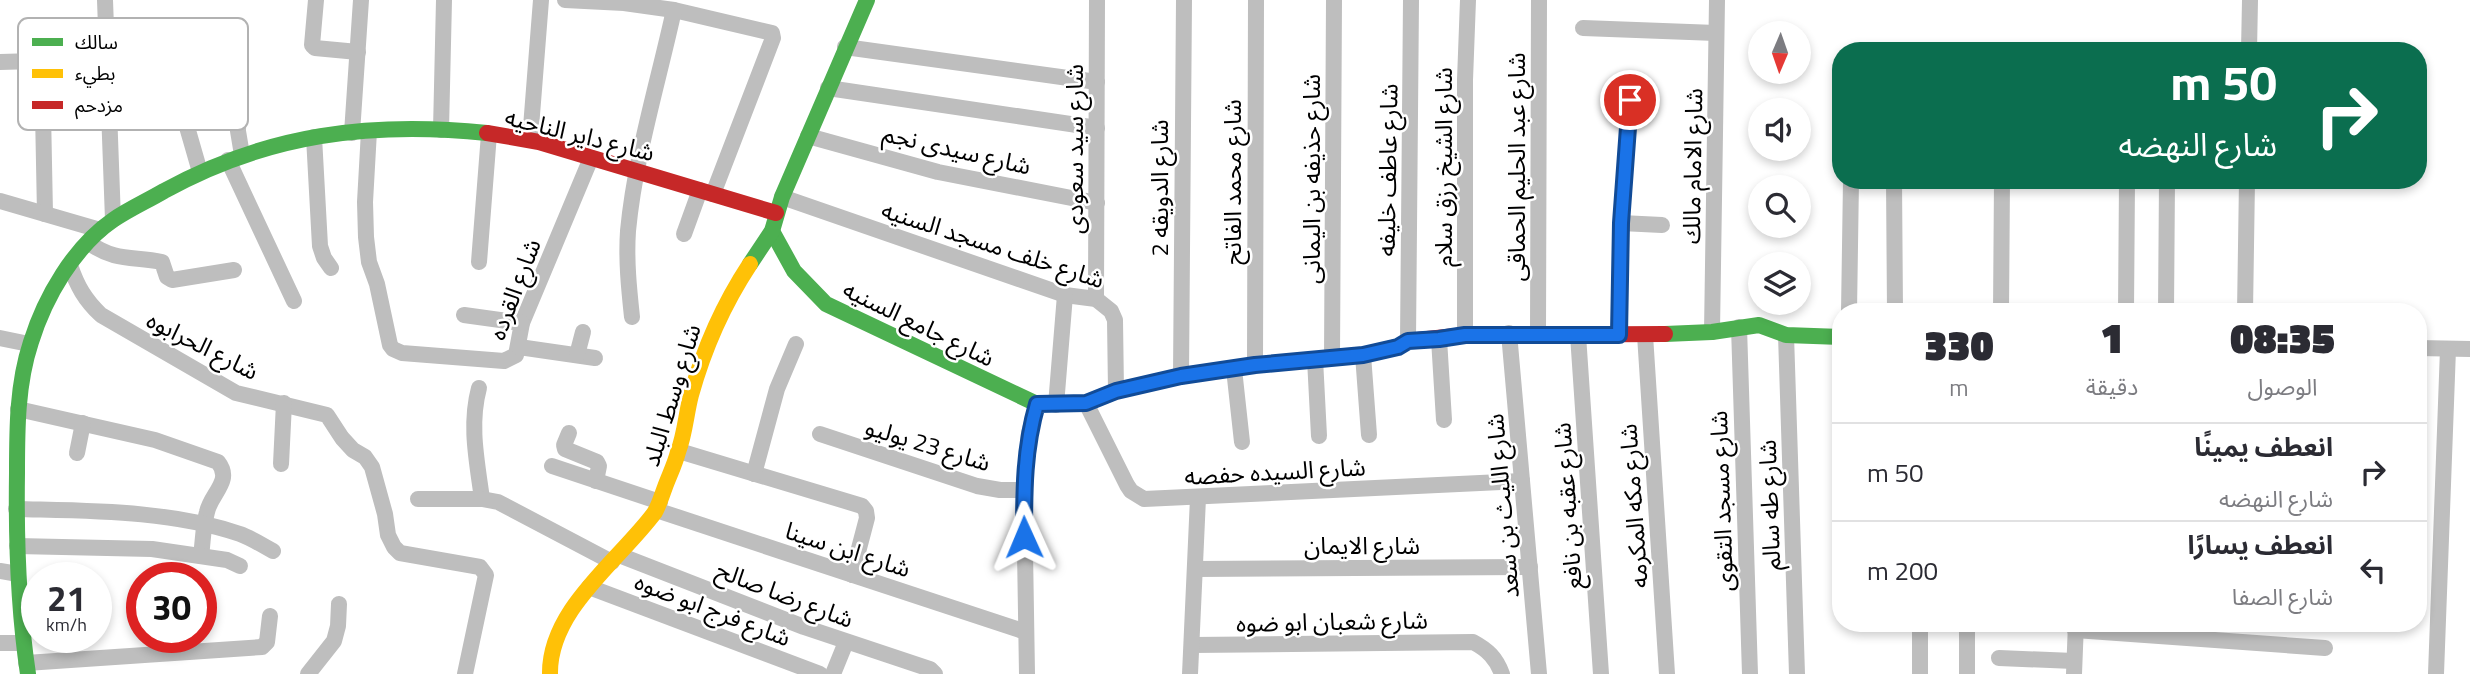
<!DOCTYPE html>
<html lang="ar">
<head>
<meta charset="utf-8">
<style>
	body { margin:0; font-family:"Titillium Web","Noto Sans Arabic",sans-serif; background:#f7f7f7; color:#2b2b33; direction:rtl; height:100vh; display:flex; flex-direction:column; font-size:26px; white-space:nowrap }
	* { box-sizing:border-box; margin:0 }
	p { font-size:23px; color:#7c7c81 }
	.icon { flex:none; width:38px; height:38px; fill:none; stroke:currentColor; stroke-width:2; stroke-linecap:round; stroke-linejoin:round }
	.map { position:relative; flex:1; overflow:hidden; direction:ltr }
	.drawer { position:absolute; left:1832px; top:303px; width:595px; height:329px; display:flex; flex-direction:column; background:#fff; border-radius:28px; box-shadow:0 4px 10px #0003; direction:rtl }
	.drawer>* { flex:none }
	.banner { position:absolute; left:1832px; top:42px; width:595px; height:147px; border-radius:28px; box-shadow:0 4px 10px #0003; direction:rtl; background:#0b6e4f; color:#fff; overflow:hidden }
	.needle { width:46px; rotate:182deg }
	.tools { position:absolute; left:1748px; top:21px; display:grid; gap:14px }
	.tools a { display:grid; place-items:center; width:63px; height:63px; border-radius:50%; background:#fff; box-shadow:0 4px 10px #0003; font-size:35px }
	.speed { position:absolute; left:21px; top:562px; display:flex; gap:14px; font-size:35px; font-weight:700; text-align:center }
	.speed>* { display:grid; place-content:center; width:91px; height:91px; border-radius:50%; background:#fff; box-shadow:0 4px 10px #0003; line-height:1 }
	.speed small { font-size:18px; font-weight:400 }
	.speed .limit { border:10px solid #d22; background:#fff; color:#111 }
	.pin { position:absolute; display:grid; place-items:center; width:60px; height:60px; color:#fff; margin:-30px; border:4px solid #fff; border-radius:50%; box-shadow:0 2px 7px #0007 }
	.me { position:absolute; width:77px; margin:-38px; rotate:359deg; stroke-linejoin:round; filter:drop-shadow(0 0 5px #0008) }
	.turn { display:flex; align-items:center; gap:24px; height:147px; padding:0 35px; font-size:32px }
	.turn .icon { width:91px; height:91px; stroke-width:2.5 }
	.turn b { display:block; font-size:49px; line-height:60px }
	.eta { display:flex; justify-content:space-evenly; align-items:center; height:119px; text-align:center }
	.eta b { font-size:42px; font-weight:800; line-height:49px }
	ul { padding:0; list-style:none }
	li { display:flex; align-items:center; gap:21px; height:98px; padding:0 35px; border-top:2px solid #e1e1e2 }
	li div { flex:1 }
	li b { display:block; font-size:26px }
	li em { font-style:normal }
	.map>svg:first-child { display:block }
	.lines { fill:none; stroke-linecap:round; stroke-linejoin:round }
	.street { stroke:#bebebe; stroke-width:16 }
	.fast { stroke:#4caf50; stroke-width:16 }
	.slow { stroke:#ffc107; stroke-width:16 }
	.jam { stroke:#c62828; stroke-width:16 }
	.route-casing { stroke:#114b97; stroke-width:18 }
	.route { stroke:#1a73e8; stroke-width:12 }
	.labels { text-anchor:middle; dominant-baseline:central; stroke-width:5; stroke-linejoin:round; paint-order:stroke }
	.street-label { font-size:24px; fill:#000; stroke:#fff }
	.key { fill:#fff; stroke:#b2b2b2; stroke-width:2 }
	.key-label { font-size:19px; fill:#000 }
</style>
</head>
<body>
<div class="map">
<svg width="2470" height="674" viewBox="0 0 2470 674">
	<rect width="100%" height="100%" fill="#fff"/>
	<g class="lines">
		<g class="street">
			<path d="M105,0L113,220"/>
			<path d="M316,0L312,45L315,48L358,52"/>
			<path d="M565,0L624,3L674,10L772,33L773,38L713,194"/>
			<path d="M1583,28L1716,33"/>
			<path d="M845,47L1097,82"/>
			<path d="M2249,51L2250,0"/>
			<path d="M42,61L45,214"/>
			<path d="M0,62L107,59"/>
			<path d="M239,83L238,131L242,155"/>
			<path d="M828,88L1097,128"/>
			<path d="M185,120L200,172"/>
			<path d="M441,130L444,0"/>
			<path d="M369,131L365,202L366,237L369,262L377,284L390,345L393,349L402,353L504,361L516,355L522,323L591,158"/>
			<path d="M352,133L361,0"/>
			<path d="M808,136L938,172L1097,203"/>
			<path d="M314,137L320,246L324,258L331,268"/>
			<path d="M530,140L541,0"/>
			<path d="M228,160L294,301"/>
			<path d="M1894,180L1895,312"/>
			<path d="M782,197L1065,295L1096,299L1111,311L1115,320L1116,391"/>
			<path d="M0,201L100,230"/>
			<path d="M1621,223L1662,225"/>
			<path d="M684,234L700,190"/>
			<path d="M89,243C116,262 133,256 162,262L167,277L172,280L234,270"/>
			<path d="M479,262L489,134"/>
			<path d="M70,265C77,286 85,300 101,315L236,393L327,415L342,438L353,450L365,457L372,467L385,514L388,535L394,547L400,553L480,567L486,575L465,674"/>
			<path d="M1096,299L1097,0"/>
			<path d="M1849,312L1851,180"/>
			<path d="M2001,312L2002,180"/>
			<path d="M2126,312L2127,180"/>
			<path d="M2166,312L2167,180"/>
			<path d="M2245,312L2247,180"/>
			<path d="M464,315L522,323"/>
			<path d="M632,317C629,289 626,260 628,231C635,157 658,83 674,10"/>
			<path d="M1739,327L1750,674"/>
			<path d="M1712,332L1717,0"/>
			<path d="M1509,333L1539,674"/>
			<path d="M1538,334L1539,0"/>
			<path d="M1465,335V80L1468,0"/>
			<path d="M1578,335L1601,674"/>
			<path d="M1619,335L1621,223L1630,100"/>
			<path d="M1645,335L1667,674"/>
			<path d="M1786,335L1797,674"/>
			<path d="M0,338L29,344"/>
			<path d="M1439,339L1444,420"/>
			<path d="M1408,341L1411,0"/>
			<path d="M519,347L595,358"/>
			<path d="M2418,348L2470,349"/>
			<path d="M577,355L583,332"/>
			<path d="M1363,355L1369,435"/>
			<path d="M1332,358L1334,0"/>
			<path d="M1315,359L1319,436"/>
			<path d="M1255,365L1256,0"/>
			<path d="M1234,369L1242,442"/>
			<path d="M1181,376L1184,0"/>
			<path d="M479,388C469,425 477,461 482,499"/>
			<path d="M1086,403L1127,485L1131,491L1144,499L1522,481"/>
			<path d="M1056,405L1065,295"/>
			<path d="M18,409L155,440L218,462C233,481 211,493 207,512C203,526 203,542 201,556"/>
			<path d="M569,433L564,445L565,449L597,462L599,466L596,481"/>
			<path d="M820,434L977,486L1000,490H1024"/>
			<path d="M679,451L862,506L866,511L867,518L852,575"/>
			<path d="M77,453L83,423"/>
			<path d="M281,464L284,403"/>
			<path d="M552,466L660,502"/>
			<path d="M754,474L777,389L796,344"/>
			<path d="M418,499H482L498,502L612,562"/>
			<path d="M16,509C90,511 169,510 240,534C251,538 262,545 273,551"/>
			<path d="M656,510L1026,632"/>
			<path d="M17,546L152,549L227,560L240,566"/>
			<path d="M619,555L804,627L930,669L935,674"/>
			<path d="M1195,569L1530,567"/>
			<path d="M0,571L18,574"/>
			<path d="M589,587L820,674"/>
			<path d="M2075,630L2325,648"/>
			<path d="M0,643H22"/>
			<path d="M1192,645L1473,642C1488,650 1496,658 1502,674"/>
			<path d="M1999,658L2074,661"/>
			<path d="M26,663L262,647L267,642L270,616"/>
			<path d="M308,674L334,641L338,626L339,604"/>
			<path d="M833,674L846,642"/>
			<path d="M1027,674L1024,490L1029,433L1037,404"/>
			<path d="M1190,674L1198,498"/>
			<path d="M1920,674V623"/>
			<path d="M1967,674V623"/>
			<path d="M2074,674L2076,623"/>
			<path d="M2436,674L2448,349"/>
		</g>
		<g class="fast">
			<path d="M772,231L794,271L826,304L1037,404L1086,403L1116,391L1181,376L1255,365L1363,355L1400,346"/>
			<path d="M750,264L772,231L782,197L867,0"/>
			<path d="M1665,334L1712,332L1759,325L1786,335L1841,337"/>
			<path d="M28,674C18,607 16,540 17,473C17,429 17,384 31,342C45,297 74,247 113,220C129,209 147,201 164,191C267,134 371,121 487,133"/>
		</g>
		<path class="slow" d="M550,674C549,609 620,560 655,512C659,505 662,495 665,487C669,476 675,464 678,452C685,434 686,414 691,395C704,348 723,305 750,264"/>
		<g class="jam">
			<path d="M487,133L539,142L776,213"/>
			<path d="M1400,346L1408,341L1465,335L1665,334"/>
		</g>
	</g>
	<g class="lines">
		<g class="route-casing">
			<path id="route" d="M1024,537C1024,491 1024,449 1037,404L1086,403L1116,391L1181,376L1255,365L1363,355L1398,347L1408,341L1439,339L1465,335H1619L1621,223L1630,100"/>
		</g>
		<use href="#route" class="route"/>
	</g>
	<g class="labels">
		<g class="street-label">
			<text transform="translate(580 134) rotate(14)">شارع داير الناحيه</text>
			<text transform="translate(957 149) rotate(13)">شارع سيدى نجم</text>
			<text transform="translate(1074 149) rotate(-90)">شارع سيد سعودى</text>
			<text transform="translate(1692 166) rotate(-89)">شارع الامام مالك</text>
			<text transform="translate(1443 167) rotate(-90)">شارع الشيخ رزق سلام</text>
			<text transform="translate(1516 167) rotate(-90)">شارع عبد الحليم الحماقى</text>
			<text transform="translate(1387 170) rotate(-89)">شارع عاطف خليفه</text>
			<text transform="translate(1311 179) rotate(-90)">شارع حذيفه بن اليمانى</text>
			<text transform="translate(1232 182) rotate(-90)">شارع محمد الفاتح</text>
			<text transform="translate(1159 188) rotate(-90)">شارع الدويقه 2</text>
			<text transform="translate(993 244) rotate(18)">شارع خلف مسجد السنيه</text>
			<text transform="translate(514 289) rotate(-69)">شارع القرده</text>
			<text transform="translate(919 323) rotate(26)">شارع جامع السنيه</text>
			<text transform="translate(203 345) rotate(27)">شارع الحرابوه</text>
			<text transform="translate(671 395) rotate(-73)">شارع وسط البلد</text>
			<text transform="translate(928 444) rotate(17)">شارع 23 يوليو</text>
			<text transform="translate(1275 471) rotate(-3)">شارع السيده حفصه</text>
			<text transform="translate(1721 501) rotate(-92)">شارع مسجد التقوى</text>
			<text transform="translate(1769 505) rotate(-92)">شارع طه سالم</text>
			<text transform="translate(1502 506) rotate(-95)">شارع الليث بن سعد</text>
			<text transform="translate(1567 506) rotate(-94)">شارع عقبه بن نافع</text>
			<text transform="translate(1633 506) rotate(-94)">شارع مكه المكرمه</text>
			<text x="1362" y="545">شارع الايمان</text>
			<text transform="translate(848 549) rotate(18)">شارع ابن سينا</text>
			<text transform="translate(785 594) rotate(21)">شارع رضا صالح</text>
			<text transform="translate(713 609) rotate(21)">شارع فرج ابو ضوه</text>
			<text transform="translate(1332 621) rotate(-1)">شارع شعبان ابو ضوه</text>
		</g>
	</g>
	<rect x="18" y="18" width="230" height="112" rx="10" class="key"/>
	<rect x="32" y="38" width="31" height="8" fill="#4caf50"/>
	<rect x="32" y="69" width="31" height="9" fill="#ffc107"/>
	<rect x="32" y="101" width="31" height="8" fill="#c62828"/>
	<g class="key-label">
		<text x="75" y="49">سالك</text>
		<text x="75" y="80">بطيء</text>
		<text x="75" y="112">مزدحم</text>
	</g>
</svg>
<div class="tools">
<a><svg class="needle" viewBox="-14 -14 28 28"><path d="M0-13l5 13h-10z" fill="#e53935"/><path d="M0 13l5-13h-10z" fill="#7c7c81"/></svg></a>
<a><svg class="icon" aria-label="sound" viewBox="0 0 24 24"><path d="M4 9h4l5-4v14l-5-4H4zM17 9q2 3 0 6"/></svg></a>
<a><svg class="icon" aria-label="search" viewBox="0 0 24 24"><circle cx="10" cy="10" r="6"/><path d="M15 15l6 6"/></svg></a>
<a><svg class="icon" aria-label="layers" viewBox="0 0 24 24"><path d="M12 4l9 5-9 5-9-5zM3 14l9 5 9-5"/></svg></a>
</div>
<div class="speed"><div>21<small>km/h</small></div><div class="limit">30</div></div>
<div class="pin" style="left:1630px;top:100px;background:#d93025"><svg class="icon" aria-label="arrive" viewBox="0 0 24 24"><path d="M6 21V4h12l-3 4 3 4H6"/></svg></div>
<svg class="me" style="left:1024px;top:537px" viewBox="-20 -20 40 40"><path d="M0-17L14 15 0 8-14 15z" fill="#1a73e8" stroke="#fff" stroke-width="4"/></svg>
<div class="banner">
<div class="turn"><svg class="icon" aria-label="right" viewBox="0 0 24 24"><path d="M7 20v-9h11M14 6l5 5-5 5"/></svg><div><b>50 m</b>شارع النهضه</div></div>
</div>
<section class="drawer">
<div class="eta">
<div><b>08:35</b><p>الوصول</p></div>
<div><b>1</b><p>دقيقة</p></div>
<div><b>330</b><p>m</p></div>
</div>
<ul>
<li><svg class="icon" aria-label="right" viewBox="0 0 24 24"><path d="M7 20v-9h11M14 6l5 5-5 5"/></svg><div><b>انعطف يمينًا</b><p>شارع النهضه</p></div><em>50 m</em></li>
<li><svg class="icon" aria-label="left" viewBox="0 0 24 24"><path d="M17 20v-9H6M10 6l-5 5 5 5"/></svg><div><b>انعطف يسارًا</b><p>شارع الصفا</p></div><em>200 m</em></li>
</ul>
</section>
</div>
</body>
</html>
